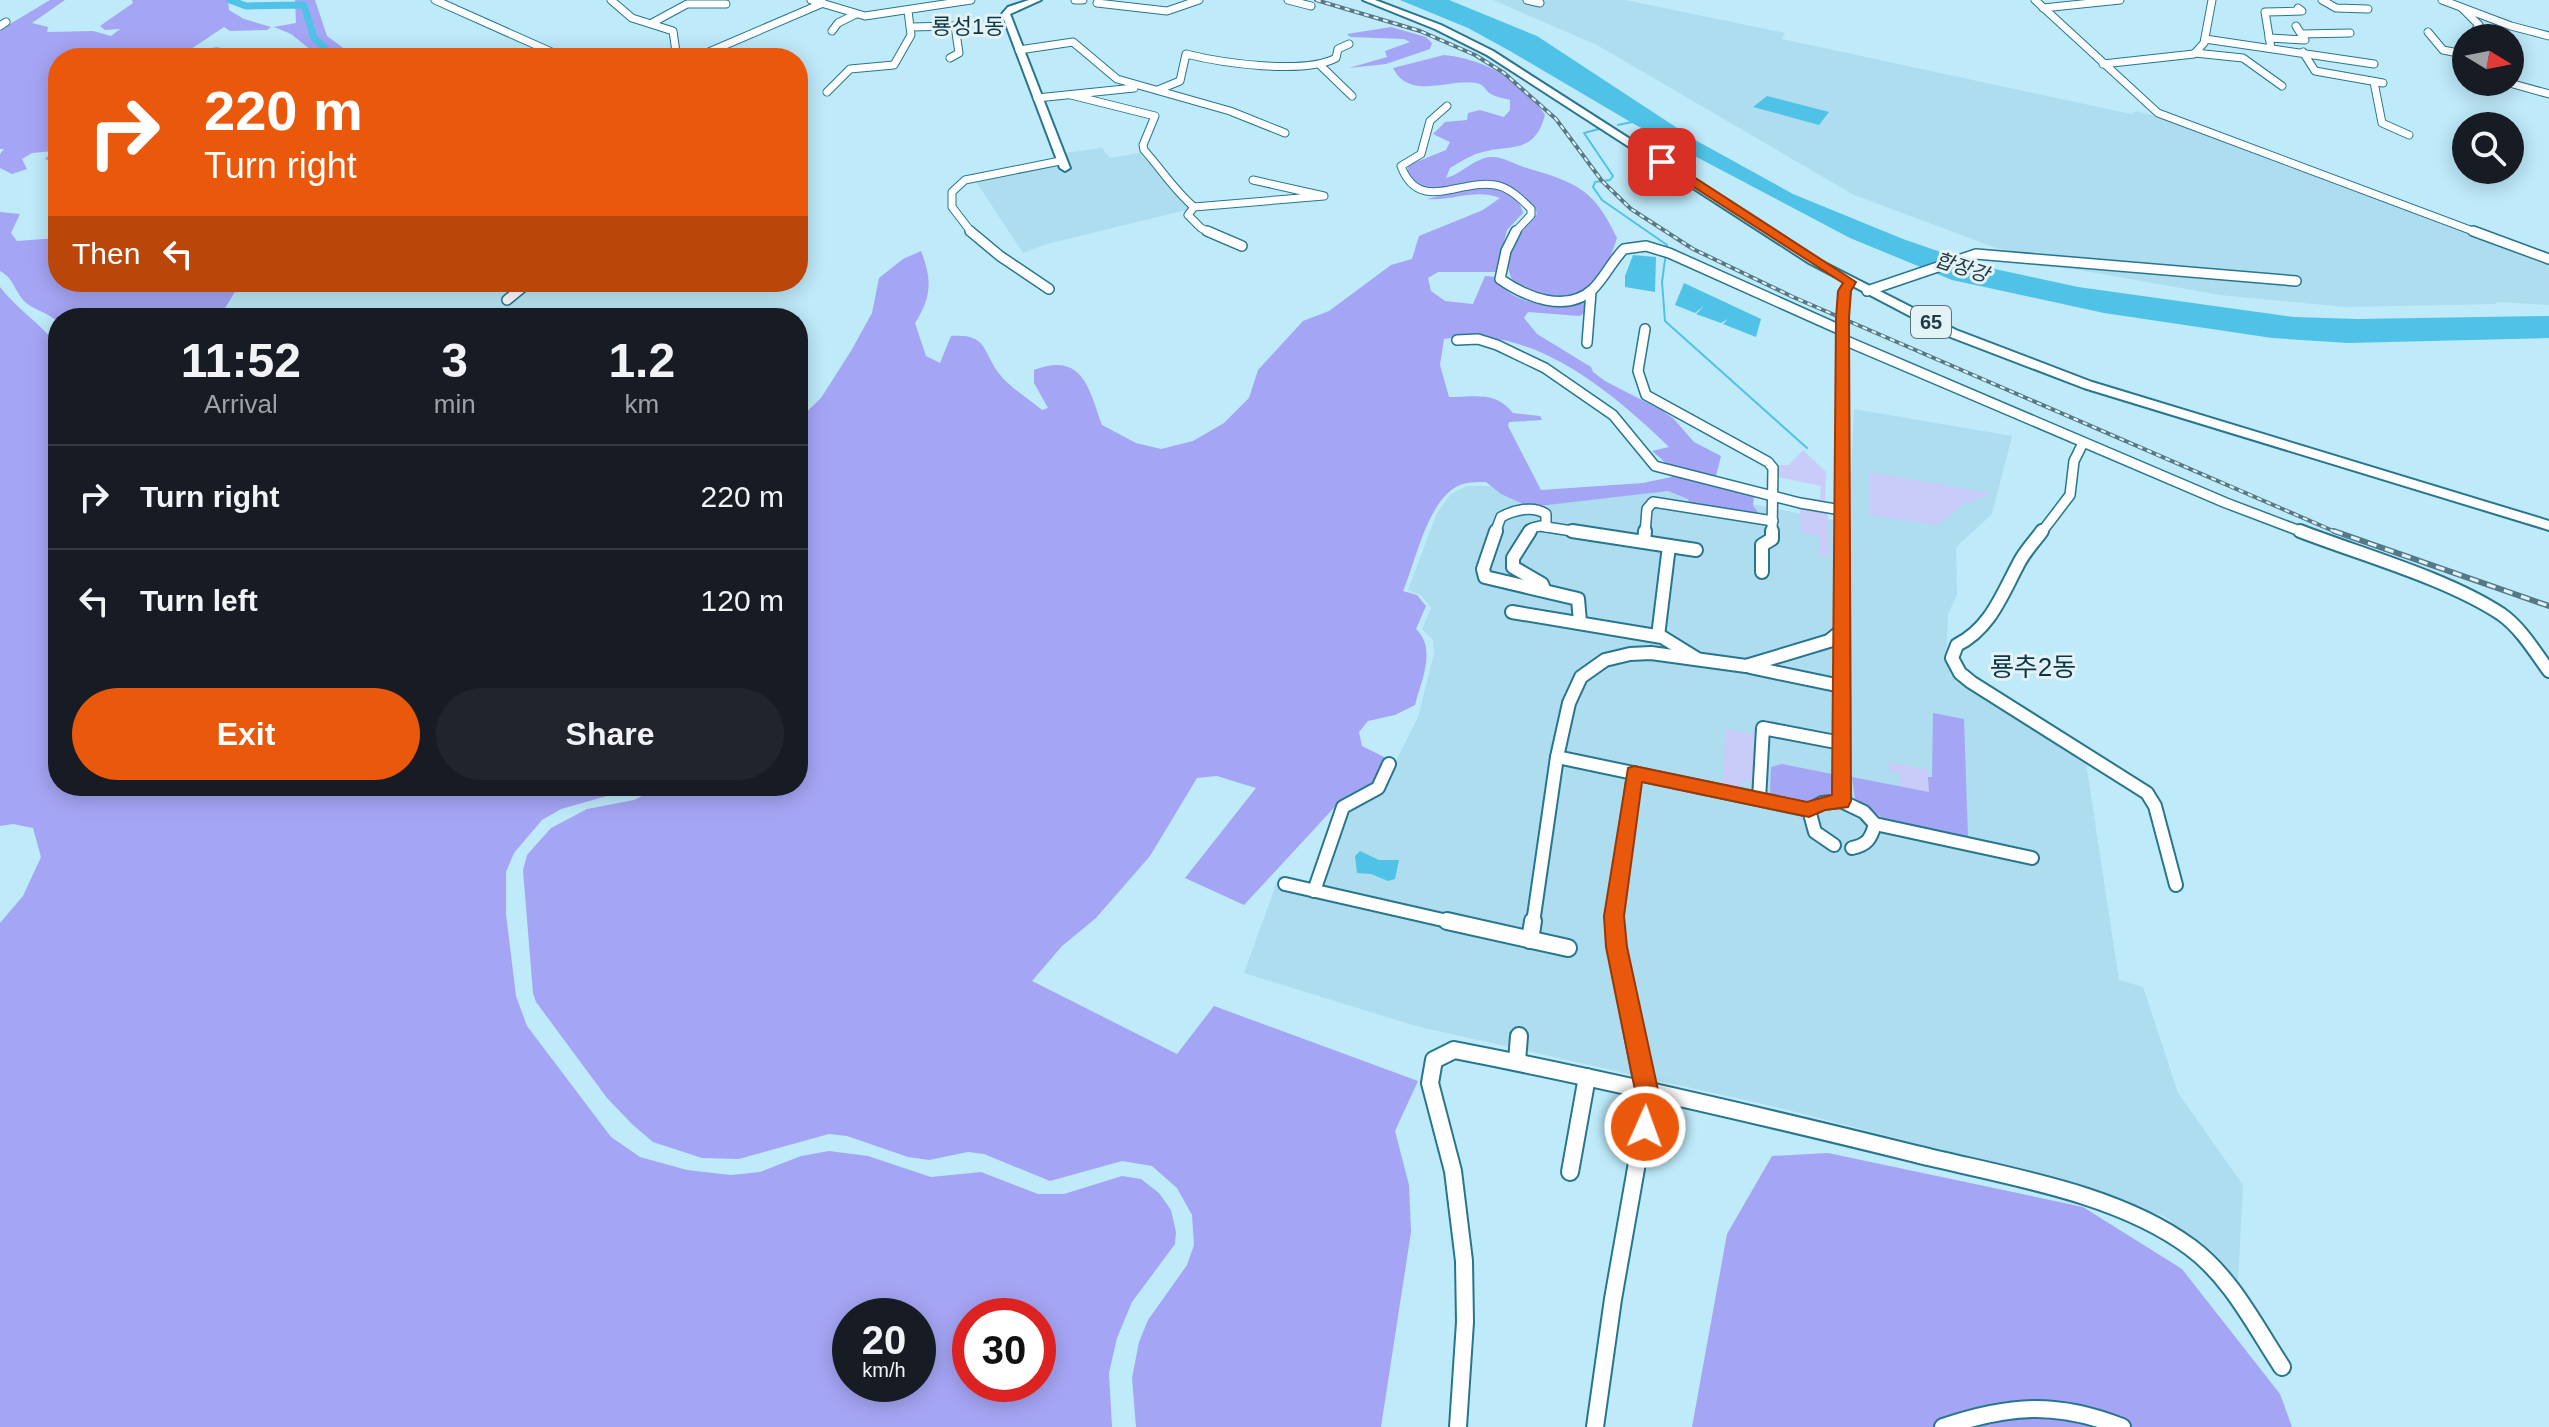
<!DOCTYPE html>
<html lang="en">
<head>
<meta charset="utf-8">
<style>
	body { margin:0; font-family:Helvetica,"Noto Sans KR",sans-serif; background:#20242c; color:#f1f3f6; height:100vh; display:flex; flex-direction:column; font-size:30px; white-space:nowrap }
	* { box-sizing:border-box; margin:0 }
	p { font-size:26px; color:#9ea1a6 }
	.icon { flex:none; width:44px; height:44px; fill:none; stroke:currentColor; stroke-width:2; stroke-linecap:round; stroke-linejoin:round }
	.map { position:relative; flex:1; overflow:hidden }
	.panel { position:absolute; left:48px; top:308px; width:760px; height:488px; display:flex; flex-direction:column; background:#171b24; border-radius:32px; box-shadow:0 4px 20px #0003 }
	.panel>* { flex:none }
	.hud { position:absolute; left:48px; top:48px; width:760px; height:244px; border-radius:32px; box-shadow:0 4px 20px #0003; background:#ea580c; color:#fff; overflow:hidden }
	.needle { width:52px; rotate:100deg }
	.buttons { position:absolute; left:2452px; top:24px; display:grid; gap:16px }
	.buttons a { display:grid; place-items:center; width:72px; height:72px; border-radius:50%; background:#171b24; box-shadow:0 4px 20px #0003; font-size:40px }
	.speed { position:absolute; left:832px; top:1298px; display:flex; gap:16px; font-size:40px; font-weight:700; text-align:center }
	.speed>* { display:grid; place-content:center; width:104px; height:104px; border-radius:50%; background:#171b24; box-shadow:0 4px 20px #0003; line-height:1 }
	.speed small { font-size:20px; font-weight:400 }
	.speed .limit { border:12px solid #d22; background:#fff; color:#111 }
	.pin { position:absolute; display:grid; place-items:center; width:68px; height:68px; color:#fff; margin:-34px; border-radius:16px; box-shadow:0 4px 12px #0006 }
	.me { position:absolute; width:88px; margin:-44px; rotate:2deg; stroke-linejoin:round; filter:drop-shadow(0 0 6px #0008) }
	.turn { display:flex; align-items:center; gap:28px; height:168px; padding:0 24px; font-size:36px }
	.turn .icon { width:104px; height:104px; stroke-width:2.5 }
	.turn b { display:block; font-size:56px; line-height:68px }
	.then { display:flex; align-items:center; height:76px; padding:0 24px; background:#0003; gap:16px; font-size:30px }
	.eta { display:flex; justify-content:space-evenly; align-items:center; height:136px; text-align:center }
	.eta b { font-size:48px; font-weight:700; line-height:56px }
	.button { display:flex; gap:16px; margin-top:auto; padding:16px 24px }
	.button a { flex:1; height:92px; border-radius:48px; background:#ea580c; color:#fff; font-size:32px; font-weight:700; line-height:92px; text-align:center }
	.button a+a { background:#20242c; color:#f1f3f6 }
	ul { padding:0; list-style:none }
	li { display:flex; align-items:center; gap:24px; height:104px; padding:0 24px; border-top:2px solid #363941 }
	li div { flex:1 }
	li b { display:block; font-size:30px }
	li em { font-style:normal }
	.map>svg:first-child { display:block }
	.built { fill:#adddef }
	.green { fill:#c9cbf9 }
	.forest { fill:#a5a5f5; fill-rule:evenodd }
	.water { fill:#50c2e7 }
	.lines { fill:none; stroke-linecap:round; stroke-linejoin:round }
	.stream { stroke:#50c2e7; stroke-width:2 }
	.canal { stroke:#50c2e7; stroke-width:7 }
	.minor-far3-casing { stroke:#27768e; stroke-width:9 }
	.minor-far2-casing { stroke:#27768e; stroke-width:12 }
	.minor-far1-casing { stroke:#27768e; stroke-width:16 }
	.minor-casing { stroke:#27768e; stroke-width:20 }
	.major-casing { stroke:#27768e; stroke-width:4 }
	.minor-far3 { stroke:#fff; stroke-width:7 }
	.minor-far2 { stroke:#fff; stroke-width:9 }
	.minor-far1 { stroke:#fff; stroke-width:12 }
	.minor { stroke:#fff; stroke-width:16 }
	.major { fill:#fff; fill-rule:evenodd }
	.rail-far1-casing { stroke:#557986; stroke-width:4 }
	.rail-casing { stroke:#557986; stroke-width:6 }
	.rail-far1 { stroke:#e3f2f7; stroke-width:2; stroke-dasharray:5; stroke-linecap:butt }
	.rail { stroke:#e3f2f7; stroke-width:3; stroke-dasharray:9; stroke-linecap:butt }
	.route { fill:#ea580c; stroke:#983908; stroke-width:2 }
	.labels { text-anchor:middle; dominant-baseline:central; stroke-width:6; stroke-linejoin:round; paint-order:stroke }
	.far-water-label { font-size:20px; font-style:italic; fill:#203942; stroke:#e3f2f7 }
	.shield { fill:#e3f2f7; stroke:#58727b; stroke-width:2 }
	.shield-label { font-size:20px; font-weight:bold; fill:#1c3b46 }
	.far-quarter-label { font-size:22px; fill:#0c3643; stroke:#e3f2f7 }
	.quarter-label { font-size:26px; fill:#0c3643; stroke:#e3f2f7 }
</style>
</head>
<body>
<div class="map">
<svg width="2549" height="1427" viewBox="0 0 2549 1427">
	<rect width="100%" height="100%" fill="#beeafa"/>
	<g class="built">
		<path d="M1493,0H1625L1785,33L1782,39L2131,114L2136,111L2159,117L2549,265V305L2496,302L2497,304L2346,307L2220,295L2074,269L2037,266L2023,253L1999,249L1854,195L1597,45Z"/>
		<path d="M1102,148L1110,158L1139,153L1167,180L1166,185L1190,209L1047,244L1023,253L975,180L1067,162L1064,153Z"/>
		<path d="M1854,409L2012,436L1992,514L1956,547L1957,595L1948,614L1946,660L1958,678L2086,763L2119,980L2143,987L2178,1093L2243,1185L2238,1281L2166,1217L2048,1177L1776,1107L1416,1026L1244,973L1279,876L1321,884L1346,809L1374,796L1396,761L1418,717L1434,654L1433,640L1422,629L1431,608L1421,595L1408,590L1437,513L1451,494L1466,486H1497L1527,500L1664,487L1849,523Z"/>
	</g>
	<g class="green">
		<path d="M1803,450L1826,472L1825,501L1800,498L1820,499L1821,486L1778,477L1777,465H1789Z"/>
		<path d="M1869,472L1993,494L1965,503L1938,525L1869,515Z"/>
		<path d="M1803,509L1828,513L1829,557L1820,556L1819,536L1801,533L1800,510Z"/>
		<path d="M1726,729L1757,735L1754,782L1741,780L1740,787L1754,790V793L1722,787Z"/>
		<path d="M1888,762L1928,770L1929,792L1901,787L1900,774L1889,771Z"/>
	</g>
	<g class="forest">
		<path d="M50,0H65L32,23L48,27L47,32L93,31L111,36L120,29L105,30L100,26L133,3L132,0H228L229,10L244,19L271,27L267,30L230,31L224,27L191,49L195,51L217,47L258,58H58V164L45,159L53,151L32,153L22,159L27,169L12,174L0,168V154L4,149H0V30Z"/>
		<path d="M295,0H315L327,36L346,50L366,58H321L291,34L274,27L296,23Z"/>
		<path d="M1391,27L1426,37L1432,43L1430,49L1386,64L1349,68L1387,57L1385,51L1410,42L1404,39L1350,37L1347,34Z"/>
		<path d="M1444,55C1484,59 1524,81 1545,115C1534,156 1510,143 1479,153C1469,156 1459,163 1450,168L1446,178C1462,174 1474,158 1491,157C1502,156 1516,165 1527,168C1577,183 1594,189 1617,238C1599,296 1568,310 1513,282C1499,254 1516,233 1537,214C1535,206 1531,205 1525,200C1486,160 1437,218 1407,171L1409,165L1446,150L1450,142L1433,134L1445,122L1467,120L1468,113L1480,110L1504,117L1510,110V100C1504,98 1496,97 1491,94C1485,91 1485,84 1476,83C1449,78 1410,101 1393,68Z"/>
		<path d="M1485,185C1501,190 1519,195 1523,213L1507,230L1496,272H1438L1428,278L1431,291L1445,301L1473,304L1485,276L1496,277C1512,308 1558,308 1587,302L1586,313L1579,316L1528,312L1524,318L1537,334L1591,367L1593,372L1605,381L1661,410L1673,418L1694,442L1721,456L1716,476L1666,463L1652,451L1669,447C1612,392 1530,322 1444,339L1440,365L1449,397C1475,397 1496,391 1513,413L1540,416L1542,420L1509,422L1508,426L1541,490L1643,483L1676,476L1699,478L1754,495L1753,506L1758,512L1756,517L1690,505L1688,499L1668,491L1530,507L1501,494L1486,482C1477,482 1468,482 1460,485C1428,498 1416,561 1403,591L1417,595L1426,606L1416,629C1437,649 1421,681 1415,705L1395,715L1368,721L1359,732L1362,746L1384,757L1382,769L1370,785L1343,798L1244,905L1185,878L1256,788L1217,776L1197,778L1150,856L1096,918L1062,946L1032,981L1177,1054L1214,1006L1418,1081L1395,1131L1409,1185L1411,1232L1381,1427H1136L1132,1378L1139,1342L1148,1320L1187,1265L1194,1245L1192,1215L1177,1188L1152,1166L1122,1161L1050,1181L984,1154L968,1152L929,1160L908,1157L847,1136L829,1134L739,1159L702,1158L653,1142L633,1125L607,1098L536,1002L533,993L523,870L527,855L551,828L587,809L634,800L662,786H798V420L821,398L851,351L872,313L879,278L903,259L921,251C932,279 932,297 915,323L926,356L940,363L951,336C989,333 982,353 1001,376C1012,389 1029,399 1042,410L1048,408L1034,383V370C1083,351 1089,389 1102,425L1136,443L1161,449L1193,441L1224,423L1249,398L1258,370L1303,321L1329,311L1391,265L1412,259L1419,236L1483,210L1500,198C1474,188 1454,201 1427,199Z"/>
		<path d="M0,212L20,214L11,233L17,241L58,238V282H241L219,318H58V323C49,312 35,311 25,302C15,292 13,277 0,271Z"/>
		<path d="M0,287C19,311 39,322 58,346V786H642L561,809L542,820L514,853L506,872V914L516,996L527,1026L611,1137L640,1157L687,1170L731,1175L760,1172L801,1156L829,1151L868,1156L931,1177L981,1172L1038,1194H1064L1122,1176L1141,1179L1159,1193L1171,1210L1176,1232L1175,1244L1132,1302L1117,1338L1109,1373L1112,1427H0V923L23,896L41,857L33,828L13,824L0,826ZM850,1316H918V1384H850ZM970,1316H1038V1384H970Z"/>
		<path d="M1933,713L1964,719L1968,837L1884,819L1855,798L1852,777L1929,792L1928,777H1932Z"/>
		<path d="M1782,764L1832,774L1833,789L1829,796L1812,803L1773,797L1770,793L1771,767Z"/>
		<path d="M1828,1153L2083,1207L2182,1269L2280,1394L2292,1427H1692L1727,1234L1772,1156Z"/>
	</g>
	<g class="water">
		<path d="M1400,0H1449L1537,36L1697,141L1793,194L1903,239L1981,266L2078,287L2294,317L2358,319L2549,316V338L2348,343L2272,338L2104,313L1952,280L1850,238L1634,124L1510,51L1468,28Z"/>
		<path d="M1767,96L1829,112L1819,125L1753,107Z"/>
		<path d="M1633,255L1656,257L1655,292L1625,287V276Z"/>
		<path d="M1684,283L1761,319L1756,337L1723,324L1728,319L1721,323L1696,314L1704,306L1695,313L1675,305Z"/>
		<path d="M1360,851L1379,860H1399L1395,879L1388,881L1371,874L1357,873L1355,856Z"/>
	</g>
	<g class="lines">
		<g class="stream">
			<path d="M1618,125L1632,122"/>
			<path d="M1599,129L1584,133L1613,176L1610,180L1595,182L1593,187L1602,200L1667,245L1662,282L1665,321L1807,448"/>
		</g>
		<path class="canal" d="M230,0L246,6L304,5L314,38L324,47"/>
		<g class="minor-far3-casing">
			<g id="minor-far3">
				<path d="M435,0L565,58"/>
				<path d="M611,0L632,18L673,31L676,52L699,56"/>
				<path d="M811,0L865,16L971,0"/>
				<path d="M1075,0H1083"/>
				<path d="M1288,0L1311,6"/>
				<path d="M1527,0L1540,3"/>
				<path d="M2035,0L2158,113L2478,233"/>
				<path d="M2322,0L2336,8L2368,9"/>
				<path d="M2442,0L2511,26L2549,36"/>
				<path d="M1097,3L1167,11L1199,0"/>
				<path d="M2043,8L2120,0"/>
				<path d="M2462,8L2479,25L2470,38"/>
				<path d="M652,23L687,4H726"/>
				<path d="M0,26L6,22"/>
				<path d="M911,27L955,26L959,53L950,58"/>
				<path d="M832,31L838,23L856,14"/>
				<path d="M2428,32L2443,50L2463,54"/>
				<path d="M2302,34L2350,33"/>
				<path d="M2269,38L2305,40L2296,26"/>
				<path d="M2205,39L2374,64"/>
				<path d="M2271,48L2265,12L2302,11L2298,8"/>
				<path d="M1019,50L1073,42L1117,79L1230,111L1285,133"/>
				<path d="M2303,52L2315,71L2383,83"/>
				<path d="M2195,53L2243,58L2282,86"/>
				<path d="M695,58L823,3"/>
				<path d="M2103,64L2194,54L2204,43L2212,0"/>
				<path d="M1321,66L1352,96"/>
				<path d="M2374,82L2382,123L2409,135"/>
				<path d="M2506,82L2549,94"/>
				<path d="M1158,90L1180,81L1186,54C1222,63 1304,75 1336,58L1338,49L1349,44"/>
				<path d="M827,92L850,69L894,65L911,35L908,11"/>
				<path d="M1071,95L1155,116L1143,145L1144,150C1162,170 1174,190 1194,207"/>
				<path d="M1037,98L1134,88"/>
				<path d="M1447,106L1430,121L1421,154L1401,166C1419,214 1459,179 1495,185C1509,187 1521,199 1531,209V215L1514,233"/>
				<path d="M972,233L952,207V192L965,180L1060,161"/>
				<path d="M1211,233L1201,228L1188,215L1194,207L1324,196L1253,180"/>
			</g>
		</g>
		<g class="minor-far2-casing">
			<g id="minor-far2">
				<path d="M970,231L1000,256L1049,289"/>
				<path d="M1207,231L1242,246"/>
				<path d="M1516,231L1506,251L1500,279C1526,297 1566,314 1593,289C1605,277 1612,261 1624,249L1646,246L1669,253L1843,331"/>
				<path d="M2473,231L2549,259"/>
				<path d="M1867,291L1976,254L2296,281"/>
				<path d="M507,300L529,282"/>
				<path d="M1645,329L1638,371L1646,395L1768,462L1773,468L1772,533"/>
				<path d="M1457,340L1478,339L1497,345L1545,368L1613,415L1655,466L1800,503L1841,510"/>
				<path d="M1844,340L2226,503L2305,533"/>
				<path d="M1587,343L1591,292"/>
				<path d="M1495,533L1501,517C1514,510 1533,505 1546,514V527"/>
				<path d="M1529,533L1532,528L1540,526L1585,533"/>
				<path d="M1645,533L1647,509L1653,502L1773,521"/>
				<path d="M1842,533L1843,318L1844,291L1850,282"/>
				<path d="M2041,533L2070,495L2074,461L2083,443"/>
			</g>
		</g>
		<g class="minor-far1-casing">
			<g id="minor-far1">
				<path d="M1496,531L1483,569L1485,577L1578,599L1580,622"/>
				<path d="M1530,531L1513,558V567L1542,584L1544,589"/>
				<path d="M1572,531L1696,550"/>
				<path d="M1842,531L1841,801L1864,812L1875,824L2032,858"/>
				<path d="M2042,531C2035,541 2026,550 2020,561C2002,594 1991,628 1957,645L1952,658L1960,673L1971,682L2147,793L2155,806L2176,885"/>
				<path d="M2300,531C2362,555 2446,578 2501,614C2521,628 2535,652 2549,671"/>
				<path d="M1644,542L1645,531"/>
				<path d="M1762,572V545L1772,539V531"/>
				<path d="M1512,612L1662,637L1696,658"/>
				<path d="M1658,636L1669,546"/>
				<path d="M1750,667L1841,686"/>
				<path d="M1557,757L1809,810L1822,803L1841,801"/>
				<path d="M1759,799L1763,728L1841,743"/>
				<path d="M1809,810L1815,832L1834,845"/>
				<path d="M1852,848C1867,845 1871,839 1875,824"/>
				<path d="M1285,884L1456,923"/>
				<path d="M1314,891L1343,807L1378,788L1389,764"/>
				<path d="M1533,923L1557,757L1569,703L1581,677L1605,660L1630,654L1651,653L1746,666L1829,641L1840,632"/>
				<path d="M1614,923L1634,773"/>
			</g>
		</g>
		<g class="minor-casing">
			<g id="minor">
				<path d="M1447,921L1568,948"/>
				<path d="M1530,940L1533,921"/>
				<path d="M1517,1061L1519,1036"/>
				<path d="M1570,1172L1587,1077"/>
				<path d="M1458,1427L1465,1322L1464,1261L1453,1171L1430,1083L1434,1060L1454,1050C1609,1080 1762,1116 1916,1154C2004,1176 2116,1192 2190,1247C2231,1277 2255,1326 2282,1367"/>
				<path d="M1595,1427L1613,1299L1647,1106L1616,947L1614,921"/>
				<path d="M1943,1427C2009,1405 2056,1401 2122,1427"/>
			</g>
		</g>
		<g class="major-casing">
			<g id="major">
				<path d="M1029,0H1041L1010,14L1070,168L1065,171L1060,168L1002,14L1008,7Z"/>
				<path d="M1363,0H1375L1441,25L1493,51L1817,259L1956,330L2092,382L2549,521V530L2084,388L1948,336L1809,263L1487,55L1435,29Z"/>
			</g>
		</g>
		<use href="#minor-far3" class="minor-far3"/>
		<use href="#minor-far2" class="minor-far2"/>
		<use href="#minor-far1" class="minor-far1"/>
		<use href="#minor" class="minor"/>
		<use href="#major" class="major"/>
		<g class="rail-far1-casing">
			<path id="rail-far1" d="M1316,0L1420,31L1475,55L1504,73L1556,119L1602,181L1631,209L1693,249L1793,297L2338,533"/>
		</g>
		<g class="rail-casing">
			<path id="rail" d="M2334,531L2549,606"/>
		</g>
		<use href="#rail-far1" class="rail-far1"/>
		<use href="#rail" class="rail"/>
	</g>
	<path class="route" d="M1658,159H1666L1856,282L1851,291L1849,318L1851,801L1848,807L1825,810L1809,817L1642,782L1624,916L1627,947L1658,1090L1656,1127L1653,1135L1645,1138L1636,1135L1633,1127L1635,1090L1606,947L1604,916L1628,768L1634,766L1807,802L1832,795L1836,318L1838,291L1843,283L1658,164Z"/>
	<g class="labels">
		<g class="far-water-label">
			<text transform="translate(1962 267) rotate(18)">합장강</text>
		</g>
		<rect class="shield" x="1911" y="306" width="40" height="32" rx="6"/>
		<g class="shield-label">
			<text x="1931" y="322">65</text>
		</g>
		<g class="far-quarter-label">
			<text x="968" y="26">룡성1동</text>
		</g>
		<g class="quarter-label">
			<text x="2033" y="667">룡추2동</text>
		</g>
	</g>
</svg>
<div class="buttons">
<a><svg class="needle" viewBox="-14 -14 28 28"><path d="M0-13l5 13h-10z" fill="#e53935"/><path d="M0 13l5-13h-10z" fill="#9ea1a6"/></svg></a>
<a><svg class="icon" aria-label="search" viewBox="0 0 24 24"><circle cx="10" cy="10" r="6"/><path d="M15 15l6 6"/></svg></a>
</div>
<div class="speed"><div>20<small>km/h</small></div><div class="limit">30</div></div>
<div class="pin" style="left:1662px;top:162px;background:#d93025"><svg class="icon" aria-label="arrive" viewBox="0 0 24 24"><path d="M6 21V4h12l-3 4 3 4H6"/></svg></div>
<svg class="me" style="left:1645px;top:1127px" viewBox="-20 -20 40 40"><circle r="17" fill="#ea580c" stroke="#fff" stroke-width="3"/><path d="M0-11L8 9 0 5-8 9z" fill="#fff"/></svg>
<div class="hud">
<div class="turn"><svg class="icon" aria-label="right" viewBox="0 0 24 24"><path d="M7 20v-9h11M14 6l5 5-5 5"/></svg><div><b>220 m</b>Turn right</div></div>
<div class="then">Then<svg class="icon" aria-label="left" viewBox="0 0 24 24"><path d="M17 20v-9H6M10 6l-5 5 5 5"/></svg></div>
</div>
<section class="panel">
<div class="eta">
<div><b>11:52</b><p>Arrival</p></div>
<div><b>3</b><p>min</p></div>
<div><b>1.2</b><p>km</p></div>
</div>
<ul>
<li><svg class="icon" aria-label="right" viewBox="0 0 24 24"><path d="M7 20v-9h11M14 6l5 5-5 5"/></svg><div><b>Turn right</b></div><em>220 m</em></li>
<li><svg class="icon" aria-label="left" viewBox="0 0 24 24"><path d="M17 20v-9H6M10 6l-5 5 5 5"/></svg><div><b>Turn left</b></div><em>120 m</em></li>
</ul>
<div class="button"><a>Exit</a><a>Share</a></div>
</section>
</div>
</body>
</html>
